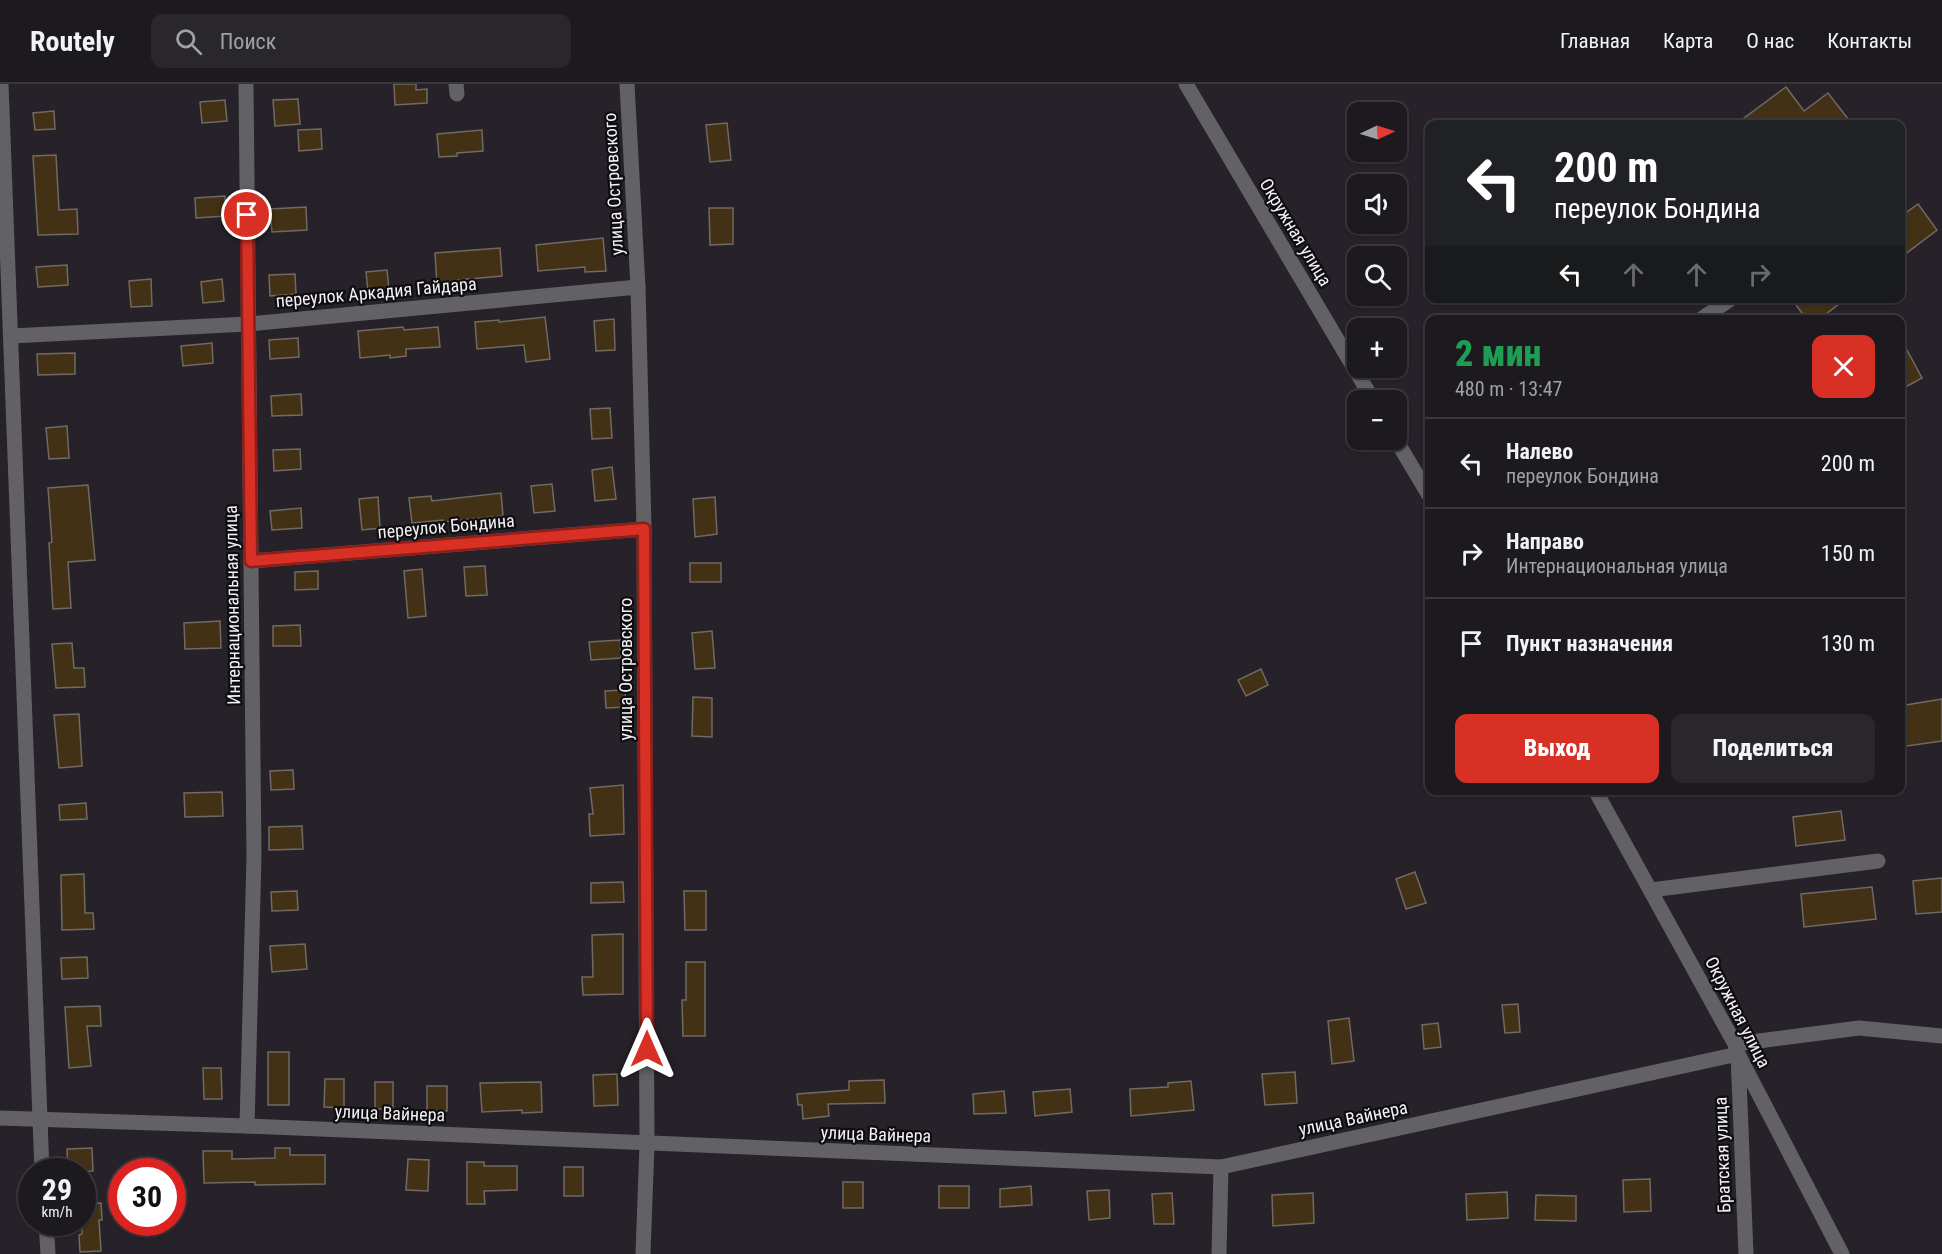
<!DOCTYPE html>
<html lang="ru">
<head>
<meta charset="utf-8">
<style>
	body { margin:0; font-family:"Roboto Condensed",sans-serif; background:#2a272c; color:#f1f3f6; height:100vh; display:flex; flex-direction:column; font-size:22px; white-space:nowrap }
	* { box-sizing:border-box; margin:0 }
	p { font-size:20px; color:#a0a1a4 }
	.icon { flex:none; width:33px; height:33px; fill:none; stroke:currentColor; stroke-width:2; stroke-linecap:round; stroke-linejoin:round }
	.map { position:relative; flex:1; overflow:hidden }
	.details { position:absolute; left:1425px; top:231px; width:480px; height:480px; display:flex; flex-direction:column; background:#1d1a1f; border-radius:12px; box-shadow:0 2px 4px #0004,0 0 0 2px #3b383d }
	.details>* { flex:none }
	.top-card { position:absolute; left:1425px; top:36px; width:480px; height:183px; border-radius:12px; box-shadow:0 2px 4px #0004,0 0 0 2px #3b383d; background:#202124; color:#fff; overflow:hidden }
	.needle { width:39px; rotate:86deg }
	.tools { position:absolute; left:1347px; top:18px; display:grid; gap:12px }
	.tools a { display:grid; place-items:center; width:60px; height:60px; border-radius:12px; background:#1d1a1f; box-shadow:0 2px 4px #0004,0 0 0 2px #3b383d; font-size:30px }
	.speed { position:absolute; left:18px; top:1074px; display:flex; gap:12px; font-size:30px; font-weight:700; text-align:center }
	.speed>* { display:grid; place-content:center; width:78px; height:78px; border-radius:50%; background:#1d1a1f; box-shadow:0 2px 4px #0004,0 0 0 2px #3b383d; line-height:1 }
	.speed small { font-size:15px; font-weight:400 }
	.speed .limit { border:9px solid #d22; background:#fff; color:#111 }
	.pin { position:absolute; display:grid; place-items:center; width:51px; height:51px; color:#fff; margin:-26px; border:3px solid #fff; border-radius:50%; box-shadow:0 2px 6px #0007 }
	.me { position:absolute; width:66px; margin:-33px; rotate:0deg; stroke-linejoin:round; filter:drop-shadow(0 0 4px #0008) }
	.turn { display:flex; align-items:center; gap:21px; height:126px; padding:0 30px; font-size:27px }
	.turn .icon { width:78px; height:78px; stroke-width:2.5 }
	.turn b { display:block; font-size:42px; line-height:51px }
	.lanes { display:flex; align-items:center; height:57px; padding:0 30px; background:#0003; justify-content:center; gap:30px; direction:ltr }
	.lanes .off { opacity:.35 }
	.round { display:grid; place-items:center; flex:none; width:63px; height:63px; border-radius:12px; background:#2a272c }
	.headline { display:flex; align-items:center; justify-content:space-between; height:102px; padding:0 30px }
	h1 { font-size:36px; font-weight:800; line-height:45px; color:#1e9e55 }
	.cta { display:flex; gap:12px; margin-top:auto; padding:12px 30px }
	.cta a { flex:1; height:69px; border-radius:12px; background:#d93025; color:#fff; font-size:24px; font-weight:800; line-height:69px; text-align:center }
	.cta a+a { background:#2a272c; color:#f1f3f6 }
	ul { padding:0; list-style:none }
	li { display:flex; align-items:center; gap:18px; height:90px; padding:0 30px; border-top:2px solid #3b383d }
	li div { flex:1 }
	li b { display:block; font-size:22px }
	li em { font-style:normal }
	header { display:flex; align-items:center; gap:36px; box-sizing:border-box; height:84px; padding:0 30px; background:#1d1a1f; border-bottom:2px solid #3b383d }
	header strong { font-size:28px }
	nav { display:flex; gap:33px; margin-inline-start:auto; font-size:21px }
	.search { width:420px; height:54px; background:#2a272c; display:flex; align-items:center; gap:15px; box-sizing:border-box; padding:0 21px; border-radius:12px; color:#a0a1a4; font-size:22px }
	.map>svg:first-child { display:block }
	.building { fill:#433115; stroke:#706a63; stroke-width:1.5 }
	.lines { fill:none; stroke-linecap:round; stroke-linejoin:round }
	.minor { stroke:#626266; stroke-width:15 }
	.route-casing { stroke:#8d1f18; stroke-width:15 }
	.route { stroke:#d93025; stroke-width:10 }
	.labels { text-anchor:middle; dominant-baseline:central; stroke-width:4.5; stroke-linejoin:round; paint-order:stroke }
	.street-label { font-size:18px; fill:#f4f1f5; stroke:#0e0d0f }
</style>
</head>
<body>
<header>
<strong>Routely</strong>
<div class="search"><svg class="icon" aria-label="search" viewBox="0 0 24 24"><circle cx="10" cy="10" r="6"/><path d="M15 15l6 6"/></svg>Поиск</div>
<nav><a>Главная</a><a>Карта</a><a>О нас</a><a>Контакты</a></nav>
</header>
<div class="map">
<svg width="1942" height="1170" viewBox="0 0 1942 1170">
	<rect width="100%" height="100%" fill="#272229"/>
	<g class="building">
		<path d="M394,0H416V6L427,5V19L395,21Z"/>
		<path d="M1786,3L1804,27L1828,9L1852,40H1736Z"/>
		<path d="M298,15L300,40L275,42L273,16Z"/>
		<path d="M225,16L227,37L202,39L200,18Z"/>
		<path d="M54,27L55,45L35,46L33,29Z"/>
		<path d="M727,39L731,76L710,78L706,41Z"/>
		<path d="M321,45L322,65L299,67L298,46Z"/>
		<path d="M482,46L483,67L457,69V72L439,73L437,50Z"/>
		<path d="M56,71L59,126L77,125L78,150L38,151L33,72Z"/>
		<path d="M225,112L226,132L196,134L195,114Z"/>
		<path d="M1918,120L1937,146L1900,174V133Z"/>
		<path d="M306,123L307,146L272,148L270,125Z"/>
		<path d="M709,124H733V160L710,161Z"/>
		<path d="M603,154L606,187L585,188V183L538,187L536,161Z"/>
		<path d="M500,164L502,192L458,196V200L437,202L435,169Z"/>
		<path d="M67,181L68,201L38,203L36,183Z"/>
		<path d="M387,186L389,205L368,207L366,188Z"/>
		<path d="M295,190L296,210L270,212L269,191Z"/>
		<path d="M151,195L152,222L131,223L129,197Z"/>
		<path d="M222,195L224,217L203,219L201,198Z"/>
		<path d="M1791,214H1847L1818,236H1807Z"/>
		<path d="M545,233L550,275L526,278L524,261L477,265L475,238L499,236V238Z"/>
		<path d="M614,235L615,266L596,267L594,237Z"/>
		<path d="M403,243L404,246L438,243L440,263L406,265V272L390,274V271L360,274L358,247Z"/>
		<path d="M1900,253L1922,294L1900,306Z"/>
		<path d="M298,254L299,273L270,275L269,256Z"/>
		<path d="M212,259L213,279L183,282L181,262Z"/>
		<path d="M75,269V290L38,291L37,270Z"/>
		<path d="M301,310L302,331L272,332L271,312Z"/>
		<path d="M610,324L612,354L592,355L590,325Z"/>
		<path d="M67,342L69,374L49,375L46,344Z"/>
		<path d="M300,365L301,385L274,387L273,366Z"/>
		<path d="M612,383L616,415L595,417L592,386Z"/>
		<path d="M552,400L555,427L534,429L531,402Z"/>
		<path d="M88,401L95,476L68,478L71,524L53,525L49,459L52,458L48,404Z"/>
		<path d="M501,409L503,432L443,438V436L412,439L409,414L431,412L432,417Z"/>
		<path d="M378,413L380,444L362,446L359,415Z"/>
		<path d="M715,413L717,450L695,453L693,415Z"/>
		<path d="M301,424L302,444L272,446L270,427Z"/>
		<rect x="690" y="479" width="31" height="19"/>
		<path d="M485,482L487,511L466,512L464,483Z"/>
		<path d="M422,485L426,532L408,534L404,487Z"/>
		<path d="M318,487V505L295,506V488Z"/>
		<path d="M220,537L221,564L185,565L184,539Z"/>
		<path d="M300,541L301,562H273V542Z"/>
		<path d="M712,547L715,584L695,585L692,549Z"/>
		<path d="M620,556L621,574L591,576L589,558Z"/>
		<path d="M72,559L74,584H84L85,603L56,604L52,560Z"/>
		<path d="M1261,585L1268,601L1246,612L1238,596Z"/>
		<path d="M625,606L626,623L606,624L605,607Z"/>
		<path d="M693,613L712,614V653L692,652Z"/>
		<path d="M1942,615V657L1900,663V622Z"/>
		<path d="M79,630L82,682L59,684L54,631Z"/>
		<path d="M293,686L294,705L271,706L270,687Z"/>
		<path d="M623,701L624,750L590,752L589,730H593L590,704Z"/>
		<path d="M222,708L223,732L185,733L184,709Z"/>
		<path d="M86,719L87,735L60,736L59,721Z"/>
		<path d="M1841,727L1845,756L1796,762L1793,733Z"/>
		<path d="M302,742L303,765L269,766V743Z"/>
		<path d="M1415,788L1426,819L1406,825L1396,795Z"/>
		<path d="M84,790L85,829H93L94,845L62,846L61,791Z"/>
		<path d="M1942,794V828L1916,830L1913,797Z"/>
		<path d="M623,798L624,818L591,819V799Z"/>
		<path d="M1872,803L1876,835L1804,843L1801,810Z"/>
		<path d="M297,807L298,826L272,827L271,808Z"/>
		<path d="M684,807H706V846H685Z"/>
		<path d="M623,850V910L583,911L582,893H593L592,851Z"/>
		<path d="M305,860L307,885L272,888L270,862Z"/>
		<path d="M87,873L88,894L62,895L61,874Z"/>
		<path d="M686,878H705V952H683L682,916H686Z"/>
		<path d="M1518,920L1520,948L1505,949L1502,921Z"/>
		<path d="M100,922L101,942H87L91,982L69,984L65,923Z"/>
		<path d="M1349,934L1354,977L1332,980L1328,937Z"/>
		<path d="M1438,939L1441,963L1424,965L1422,941Z"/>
		<rect x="268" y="968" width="21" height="53"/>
		<path d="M203,984H221L222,1015H204Z"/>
		<path d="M1295,988L1297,1019L1265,1021L1262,990Z"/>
		<path d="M617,990L618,1021L594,1022L593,991Z"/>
		<path d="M325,995H344V1024L324,1023Z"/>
		<path d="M884,996L885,1019L828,1020L829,1032L803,1035L802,1021H798L797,1010L849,1006V997Z"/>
		<path d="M1191,997L1194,1026L1131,1032L1130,1005L1168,1003V999Z"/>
		<rect x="375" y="998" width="18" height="27"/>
		<path d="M541,998L542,1028L522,1029V1026L482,1028L480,999Z"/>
		<rect x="427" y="1002" width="20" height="25"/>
		<path d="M1070,1005L1072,1028L1035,1032L1033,1008Z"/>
		<path d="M1004,1007L1006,1029L974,1030L973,1010Z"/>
		<path d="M92,1064L93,1087L68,1088L67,1065Z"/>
		<path d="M275,1064H290V1071H325V1100L255,1101V1098L204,1099L203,1067H232V1075L275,1074Z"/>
		<path d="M408,1075L429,1076L428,1107L406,1106Z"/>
		<path d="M467,1078H484V1082H517V1106L484,1107L485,1120H467Z"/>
		<rect x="564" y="1083" width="19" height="29"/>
		<path d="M1650,1095L1651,1127L1624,1128L1623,1096Z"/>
		<rect x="843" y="1098" width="20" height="26"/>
		<rect x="939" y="1102" width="30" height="22"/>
		<path d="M1031,1102L1032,1121L1000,1123V1105Z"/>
		<path d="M1109,1106L1110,1134L1089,1136L1087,1107Z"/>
		<path d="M1507,1108L1508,1134L1467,1136L1466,1110Z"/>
		<path d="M1172,1109L1174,1140H1154L1152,1110Z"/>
		<path d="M1313,1109L1314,1139L1273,1142L1272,1111Z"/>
		<path d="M1536,1111L1576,1112V1137L1535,1136Z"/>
		<path d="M101,1119L102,1136H99L101,1167L80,1168L79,1151L82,1150V1120Z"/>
	</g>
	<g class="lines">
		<g class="minor">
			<path d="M1,0L42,1088"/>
			<path d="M246,0L254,772L247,1042"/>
			<path d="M456,0L457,10"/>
			<path d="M627,0L638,203L644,445L647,1060L643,1170"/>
			<path d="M1186,0L1373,316"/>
			<path d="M1700,236L1732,214"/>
			<path d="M11,252L248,240L638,203"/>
			<path d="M1396,356L1430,413"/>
			<path d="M251,477L644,445"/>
			<path d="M1595,706L1735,960L1738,970L1842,1170"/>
			<path d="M1651,806L1878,777"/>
			<path d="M1735,960L1859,944L1942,952"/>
			<path d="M0,1034L247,1042L1221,1083L1738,970L1746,1170"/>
			<path d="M46,1138L48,1170"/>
			<path d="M1219,1170L1221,1083"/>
		</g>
	</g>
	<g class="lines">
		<g class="route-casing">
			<path id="route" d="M247,131L251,477L644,445L647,965"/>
		</g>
		<use href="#route" class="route"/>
	</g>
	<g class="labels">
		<g class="street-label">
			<text transform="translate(613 100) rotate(-93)">улица Островского</text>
			<text transform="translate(1296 148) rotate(59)">Окружная улица</text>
			<text transform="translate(376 208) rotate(-5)">переулок Аркадия Гайдара</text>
			<text transform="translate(446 442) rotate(-5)">переулок Бондина</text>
			<text transform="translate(232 521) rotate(-91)">Интернациональная улица</text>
			<text transform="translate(625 585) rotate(-90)">улица Островского</text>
			<text transform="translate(1738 928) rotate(63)">Окружная улица</text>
			<text transform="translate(390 1029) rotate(2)">улица Вайнера</text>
			<text transform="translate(1353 1034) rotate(-12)">улица Вайнера</text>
			<text transform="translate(876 1050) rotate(2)">улица Вайнера</text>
			<text transform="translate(1722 1071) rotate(-92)">Братская улица</text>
		</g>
	</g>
</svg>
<div class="tools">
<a><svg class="needle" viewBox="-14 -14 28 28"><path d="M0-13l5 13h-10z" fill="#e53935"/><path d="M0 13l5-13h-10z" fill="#a0a1a4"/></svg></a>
<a><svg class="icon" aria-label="sound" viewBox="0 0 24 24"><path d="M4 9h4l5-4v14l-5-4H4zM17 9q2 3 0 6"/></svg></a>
<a><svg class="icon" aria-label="search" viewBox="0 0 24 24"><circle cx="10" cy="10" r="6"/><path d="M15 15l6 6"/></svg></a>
<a>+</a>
<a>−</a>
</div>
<div class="speed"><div>29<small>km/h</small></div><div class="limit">30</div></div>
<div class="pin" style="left:247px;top:131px;background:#d93025"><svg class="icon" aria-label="arrive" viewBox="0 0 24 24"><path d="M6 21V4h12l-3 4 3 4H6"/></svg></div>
<svg class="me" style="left:647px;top:965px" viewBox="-20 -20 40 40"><path d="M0-17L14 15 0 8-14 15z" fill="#d93025" stroke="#fff" stroke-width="4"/></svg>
<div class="top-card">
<div class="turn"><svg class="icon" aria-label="left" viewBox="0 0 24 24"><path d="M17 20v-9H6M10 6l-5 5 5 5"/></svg><div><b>200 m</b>переулок Бондина</div></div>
<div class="lanes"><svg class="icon" aria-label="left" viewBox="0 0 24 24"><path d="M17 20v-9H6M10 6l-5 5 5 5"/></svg><svg class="icon off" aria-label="ahead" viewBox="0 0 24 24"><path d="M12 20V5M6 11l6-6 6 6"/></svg><svg class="icon off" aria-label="ahead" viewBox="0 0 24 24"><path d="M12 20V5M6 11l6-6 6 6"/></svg><svg class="icon off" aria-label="right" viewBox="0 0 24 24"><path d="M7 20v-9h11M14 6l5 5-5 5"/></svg></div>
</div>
<section class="details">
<div class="headline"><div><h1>2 мин</h1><p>480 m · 13:47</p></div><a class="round" style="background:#d93025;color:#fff"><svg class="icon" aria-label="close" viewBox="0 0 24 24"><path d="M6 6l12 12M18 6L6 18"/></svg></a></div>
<ul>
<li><svg class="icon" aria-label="left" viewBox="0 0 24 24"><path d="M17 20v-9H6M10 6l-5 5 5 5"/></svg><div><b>Налево</b><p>переулок Бондина</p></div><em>200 m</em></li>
<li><svg class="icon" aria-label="right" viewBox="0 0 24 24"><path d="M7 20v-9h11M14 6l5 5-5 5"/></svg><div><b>Направо</b><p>Интернациональная улица</p></div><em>150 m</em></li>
<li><svg class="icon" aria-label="arrive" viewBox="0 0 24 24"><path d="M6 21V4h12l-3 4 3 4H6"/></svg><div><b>Пункт назначения</b></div><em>130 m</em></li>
</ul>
<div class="cta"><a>Выход</a><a>Поделиться</a></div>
</section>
</div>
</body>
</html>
